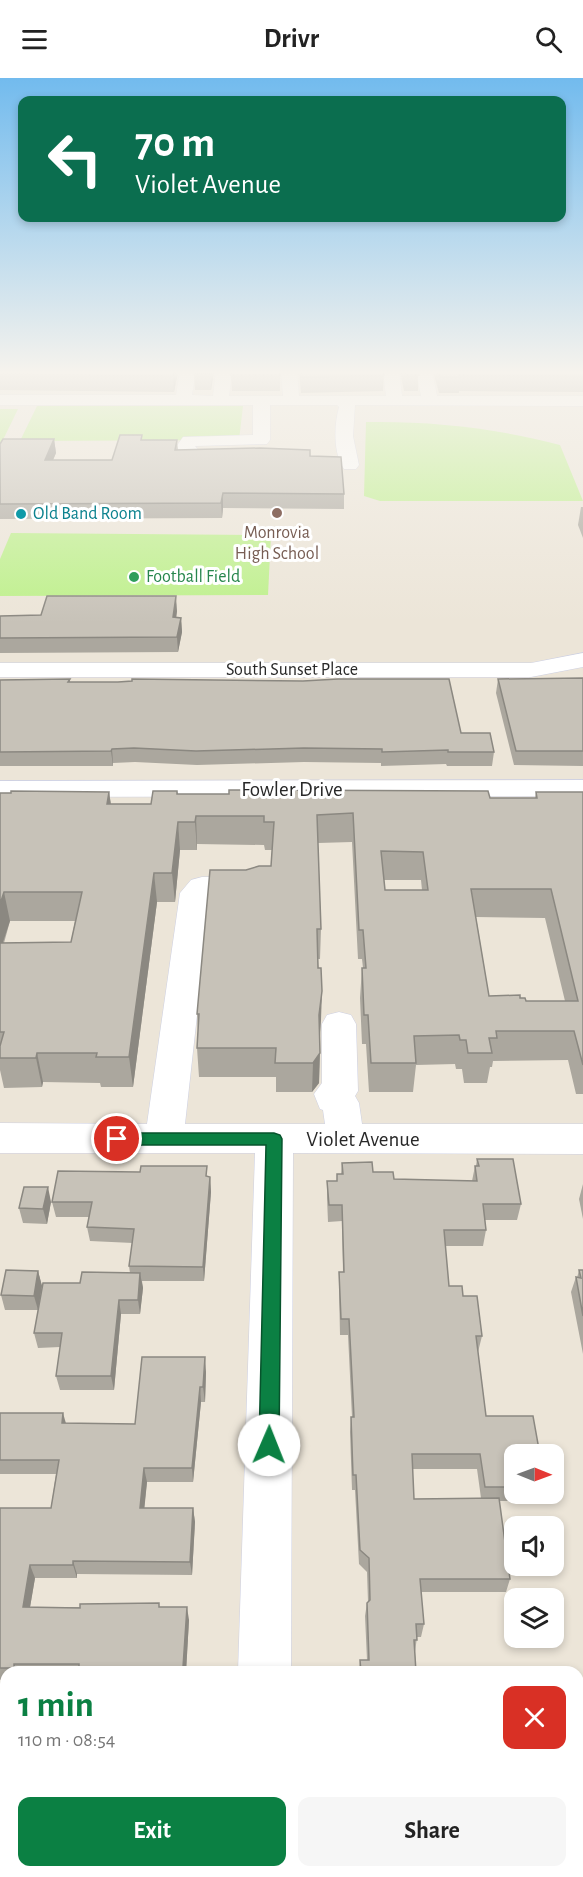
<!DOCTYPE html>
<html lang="en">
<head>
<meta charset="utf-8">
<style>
	body { margin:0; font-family:"Alegreya Sans",sans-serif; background:#f6f6f6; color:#222; height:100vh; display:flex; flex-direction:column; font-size:22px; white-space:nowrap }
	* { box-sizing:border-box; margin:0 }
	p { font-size:20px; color:#767676 }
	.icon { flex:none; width:33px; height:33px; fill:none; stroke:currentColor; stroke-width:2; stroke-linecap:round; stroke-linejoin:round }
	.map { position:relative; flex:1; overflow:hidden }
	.panel { position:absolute; left:0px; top:1588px; width:584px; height:212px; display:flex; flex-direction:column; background:#fff; border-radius:18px 18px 0 0; box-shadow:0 3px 9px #0003 }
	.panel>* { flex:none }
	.hud { position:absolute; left:18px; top:18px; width:548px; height:126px; border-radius:12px; box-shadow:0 3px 9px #0003; background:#0b6e4f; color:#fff; overflow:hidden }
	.needle { width:39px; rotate:91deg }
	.buttons { position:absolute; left:504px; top:1366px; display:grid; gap:12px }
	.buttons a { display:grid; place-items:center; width:60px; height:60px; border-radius:12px; background:#fff; box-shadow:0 3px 9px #0003; font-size:30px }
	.pin { position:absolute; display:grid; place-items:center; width:51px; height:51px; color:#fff; margin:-26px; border:3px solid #fff; border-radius:50%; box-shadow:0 2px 6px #0007 }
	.me { position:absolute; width:66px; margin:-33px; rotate:1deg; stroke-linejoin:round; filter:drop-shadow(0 0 4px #0008) }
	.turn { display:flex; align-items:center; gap:21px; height:126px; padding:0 18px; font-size:27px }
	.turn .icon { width:78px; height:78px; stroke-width:2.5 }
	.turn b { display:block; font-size:42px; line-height:51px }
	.round { display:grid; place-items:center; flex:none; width:63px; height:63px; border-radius:12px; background:#f6f6f6 }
	.summary { display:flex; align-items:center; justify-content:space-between; height:102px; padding:0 18px }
	h1 { font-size:36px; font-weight:600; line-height:45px; color:#0b8043 }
	.button { display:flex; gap:12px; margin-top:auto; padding:12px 18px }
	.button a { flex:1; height:69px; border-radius:12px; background:#0b8043; color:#fff; font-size:24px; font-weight:600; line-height:69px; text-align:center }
	.button a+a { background:#f6f6f6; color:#222 }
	header { display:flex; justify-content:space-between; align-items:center; height:78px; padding:0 18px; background:#fff; font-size:27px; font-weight:600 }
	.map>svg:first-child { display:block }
	.pitch { fill:#bdf08a }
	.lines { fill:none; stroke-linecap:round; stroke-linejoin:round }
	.minor-casing { stroke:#cdd0e3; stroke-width:1 }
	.minor { fill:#fff; fill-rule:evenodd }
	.wall { fill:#aba79e; fill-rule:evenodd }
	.shaded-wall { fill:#8b8881 }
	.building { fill:#c7c2b8; stroke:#8b8881; stroke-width:1.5; fill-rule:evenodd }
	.route { fill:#0b8043; stroke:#07532c; stroke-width:1.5 }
	.education-dot { fill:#8d6e63; stroke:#fff; stroke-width:2 }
	.culture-dot { fill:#0f9aa8; stroke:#fff; stroke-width:2 }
	.leisure-dot { fill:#2e9e5b; stroke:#fff; stroke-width:2 }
	.labels { text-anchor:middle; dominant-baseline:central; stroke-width:6; stroke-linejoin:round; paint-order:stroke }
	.far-culture-label { font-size:18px; fill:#0d838f; stroke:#fff; text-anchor:start }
	.far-education-label { font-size:18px; fill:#785e54; stroke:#fff }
	.far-leisure-label { font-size:18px; fill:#27864d; stroke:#fff; text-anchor:start }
	.far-street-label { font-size:18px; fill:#282828; stroke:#fff }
	.street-label { font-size:21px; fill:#282828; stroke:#fff }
</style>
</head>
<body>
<header><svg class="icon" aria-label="menu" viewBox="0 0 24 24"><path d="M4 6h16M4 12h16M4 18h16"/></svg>Drivr<svg class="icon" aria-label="search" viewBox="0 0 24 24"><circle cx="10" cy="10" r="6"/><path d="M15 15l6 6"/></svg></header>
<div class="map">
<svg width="583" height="1799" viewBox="0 0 583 1799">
	<rect width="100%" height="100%" fill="#ece5d8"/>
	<g class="pitch">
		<path d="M37,328H243L239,362L20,363Z"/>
		<path d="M0,331H18L0,368Z"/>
		<path d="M366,344C433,343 495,350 560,367L583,423H380L364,418Z"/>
		<path d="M11,455L271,457L268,517L0,518V481Z"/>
	</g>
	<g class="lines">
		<g class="minor-casing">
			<g id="minor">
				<path d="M180,293H196L192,317L213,318L216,293H232L229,318H283L281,293H297L299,318H386L383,293H399L402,318H421L416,293H432L437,318H583V328L355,327L353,358L359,387L356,391H344C333,375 334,347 339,329L337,327H270V362L267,366L195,368L201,375L198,379C188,381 182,377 176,369L183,359L253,357V327H0V317H176Z"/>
				<path d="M583,575V589L531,599H0V585H531Z"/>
				<path d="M583,702V718L0,719V703Z"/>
				<path d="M202,799H247L258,802L262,809L258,816L247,819H210L185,1046H325L323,1032L320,1031L314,1016L322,1005V946L327,937L339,934L351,937L356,946L358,1013L355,1018L359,1025L362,1046H583V1076L293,1075L291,1594H238L255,1075H0V1045L147,1046L180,815L191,802Z"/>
				<path d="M231,1794H291L290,1799H230Z"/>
			</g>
		</g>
		<use href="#minor" class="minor"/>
	</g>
	<g class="wall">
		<path d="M0,293H178L174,314L0,312Z"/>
		<path d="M214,293L211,312H195L194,296Z"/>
		<path d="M280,293V313H232L231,297Z"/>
		<path d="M299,293H384L383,313L301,315Z"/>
		<path d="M400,293H418V313H404Z"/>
		<path d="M433,293H580L583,294V314L459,313V315H439Z"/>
		<path d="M54,361L56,375L53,382H112L142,362H177L178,372L310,378L344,416V431L223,430L222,440L0,441V366Z"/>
		<path d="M581,429H583V460L578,447Z"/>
		<path d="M177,533L176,540H181L182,554L178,574L0,575V538Z"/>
		<path d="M583,600V688L514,687L496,615L498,601Z"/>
		<path d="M70,601V604L461,655L494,674L492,688H447L446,686L381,688V685L304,684L197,687L135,684L113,685V688H0V602Z"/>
		<path d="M177,713L178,716L490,720H535L536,714H583V1016H576L568,982L493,983L492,989H490L487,1005H464L462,991H456L455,986L416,987L413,1014H369L366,966H362L360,920L362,890H363L362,881H358L352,764L318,765L321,851L320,881H318L321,942L320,958L319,1005L312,1014H276V999H199L197,970L198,954L197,936L246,792L271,788L272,772H265L264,767L197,766V772H180L175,824H157L133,1009H101L100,1005L43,1004L42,1009L4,1010L0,992V715L109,714L111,726H151ZM384,802H421L422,812H385ZM476,839L545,840L565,923H526L520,920L489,918ZM10,843H75L71,864L4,865Z"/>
		<path d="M477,1081L521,1126L517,1142H485L486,1152L483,1168H445L449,1208L463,1218L482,1258L478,1274L486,1338L514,1377V1416H543L540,1423H499L510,1501L506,1514H421L424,1546L421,1559H417L415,1574L416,1594H359L360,1582H367L365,1538L367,1525L368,1524L367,1494L359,1486L355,1412H352L350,1354L351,1339H352L348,1257H340L339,1210V1194H343L342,1143L328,1144L327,1120V1103H337L341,1096L342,1085L394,1101L472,1103L475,1088H476ZM412,1391H477L481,1420L414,1421Z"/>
		<path d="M207,1099H210L211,1114L204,1203H142L143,1210L140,1236H121L114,1312H60L56,1298L60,1269L38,1270L34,1255L80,1205L130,1195L129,1188L133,1165L90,1163L87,1149L89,1139H56L52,1124Z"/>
		<path d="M583,1106V1141L579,1121Z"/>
		<path d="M51,1124L47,1146L23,1145L19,1130Z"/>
		<path d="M579,1192H583V1276L571,1214L576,1199L577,1200Z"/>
		<path d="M38,1193L42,1208L38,1232H5L1,1217Z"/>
		<path d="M206,1294L205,1324H201L193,1404H147L144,1430H193L195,1444L192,1497L77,1496V1500H35L30,1529H160L189,1542L186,1594H6V1601L0,1602V1430H51L56,1396H0V1335L66,1345L135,1346Z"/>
		<rect x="0" y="1663" width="6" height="61"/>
		<path d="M456,1794H505L506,1799H457Z"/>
	</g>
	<g class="shaded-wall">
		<path d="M174,293H178L174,314L173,298Z"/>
		<path d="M211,293H214L211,312Z"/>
		<path d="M54,361L56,375L47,396L45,382Z"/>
		<path d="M223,415V430L222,440L221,425Z"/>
		<path d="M176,518L177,533L174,554L173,539Z"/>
		<path d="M181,540L182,554L178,574L177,559Z"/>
		<path d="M112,671L113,685V688L111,673Z"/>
		<path d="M109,714L113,742L107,726Z"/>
		<path d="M196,738L197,766V772L195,744Z"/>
		<path d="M178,744L180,772L175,824L172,795Z"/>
		<path d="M154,795L157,824L133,1009L129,979Z"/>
		<path d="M4,814L10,843L3,864L8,884L0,877V826Z"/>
		<path d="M322,913L321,942L319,966V937Z"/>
		<path d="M37,975L43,1004L42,1009L36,980Z"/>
		<path d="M320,975L319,1005L312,1014L313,985Z"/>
		<path d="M210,1099L211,1114L204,1203L203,1189Z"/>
		<path d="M48,1109L51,1124L47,1146L43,1131Z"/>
		<path d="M38,1193L42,1208L38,1232L34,1218Z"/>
		<path d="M140,1195L143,1210L140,1236L138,1222Z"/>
		<path d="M119,1222L121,1236L114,1312L111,1298Z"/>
		<path d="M205,1279L206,1294L205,1324L203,1309Z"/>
		<path d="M200,1309L201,1324L193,1404L192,1390Z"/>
		<path d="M63,1335L67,1349L62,1345Z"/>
		<path d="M144,1390L147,1404L143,1444L140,1430Z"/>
		<path d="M193,1430L195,1444L192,1497L190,1484Z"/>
		<path d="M73,1483L77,1496V1500L73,1487Z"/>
		<path d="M30,1487L35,1500L28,1541L23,1529Z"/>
		<path d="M187,1529L189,1542L186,1594H184L183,1589Z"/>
		<path d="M14,1586L18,1594H16L14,1590Z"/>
		<path d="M159,1794H163L162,1799H159Z"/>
	</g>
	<g class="building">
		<path d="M0,293H174L173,298L0,296Z"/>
		<path d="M195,293H211V296H194Z"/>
		<path d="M232,293H280V297H231Z"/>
		<path d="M301,293H384V297L301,299Z"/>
		<path d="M404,293H418L419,297H405Z"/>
		<path d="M438,293H580L583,294V298L459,297L460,299H440Z"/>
		<path d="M120,357H142L141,362H177L175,372L260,370L310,372V378L341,379L344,416L223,415L221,425L0,426V366L3,361H54L45,382H112Z"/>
		<path d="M47,518H176L173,539L181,540L177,559L0,560V538L41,537Z"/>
		<path d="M583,600V673H516L498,601Z"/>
		<path d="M70,601L68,604H118L132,603V601L303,603L338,601H449L461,655H490L494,674H448V672L382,674V671L304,670L196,673L134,670L112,671L111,673L0,674V602Z"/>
		<path d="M229,712L488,713L490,720H537L536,714H583V987L574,953H496L497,960H489L492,975H468L466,962H460L459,957L414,958L416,985H371L368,937H364L362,890H366L363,852H359L353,735L317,737L321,851H317L318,890H321L322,913L319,937L320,975L313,985H275L276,970H197L199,936H197L210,792H246L259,788H271L274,744H264V738H196L195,744H178L172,795H154L129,979H96L97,975H37L36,980H0V968L4,954H0V865L71,864L82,814H4L0,826V715H11V713L109,714L107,726H151L153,713H177V716H229ZM381,773L423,774L428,812H385ZM471,811H551L578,923H526L525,920H520V917L489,918Z"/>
		<path d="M477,1081H513L521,1126H483L486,1152H444L449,1208H462L463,1218H477L482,1258H476L486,1338H533L540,1377H514V1409H485L480,1376H412L414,1421L499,1420L510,1501H420L424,1546H416L417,1562H414L416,1594H361L360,1582H369L367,1525L370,1522L369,1480L360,1472L356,1397H353L351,1339H354L349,1241H341L339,1194H344L342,1127H329L327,1103H337V1096H343L342,1085L372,1084L373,1094H393L394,1101L477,1103L475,1088H479Z"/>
		<path d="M141,1088H207L206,1098L210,1099L203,1189L129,1188L134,1151L87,1149L92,1124H52L58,1093L140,1094Z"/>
		<path d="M24,1109H48L43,1131L19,1130Z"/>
		<path d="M6,1192L38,1193L34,1218L1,1217Z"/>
		<path d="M579,1192H583V1238L576,1199L581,1200Z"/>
		<path d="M82,1194L140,1195L138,1222H119L111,1298H56L62,1255H34L43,1205H80Z"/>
		<path d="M142,1279H205L203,1309H200L192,1390H144L140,1430H193L190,1484L73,1483V1487H30L23,1529L80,1530V1526L159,1525V1529H187L183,1589H176V1594H108L109,1590H79V1586H14V1590H0V1430H51L59,1382H0V1335H63L62,1345L135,1346Z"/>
		<rect x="0" y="1663" width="6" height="52"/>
		<path d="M24,1794H159V1799H15H22Z"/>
		<path d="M460,1794H505L506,1799H461Z"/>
	</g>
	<linearGradient id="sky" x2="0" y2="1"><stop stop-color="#72bbee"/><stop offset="0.54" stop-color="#f6f3ed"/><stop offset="1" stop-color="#f6f3ed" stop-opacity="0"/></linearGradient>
	<rect width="583" height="545" fill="url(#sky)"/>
	<path class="route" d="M117,1055H274L280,1057L282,1061L279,1367L276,1374L269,1377L262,1374L259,1367L266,1067H117L112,1065L109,1061L112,1056Z"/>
	<circle class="education-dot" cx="277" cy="435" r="6"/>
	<circle class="culture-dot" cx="21" cy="436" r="6"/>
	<circle class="leisure-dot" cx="134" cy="499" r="6"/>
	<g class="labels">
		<g class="far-culture-label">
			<text x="33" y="436">Old Band Room</text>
		</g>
		<g class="far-education-label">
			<text x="277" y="455">Monrovia<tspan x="277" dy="21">High School</tspan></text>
		</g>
		<g class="far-leisure-label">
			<text x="146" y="499">Football Field</text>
		</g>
		<g class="far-street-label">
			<text x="292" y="592">South Sunset Place</text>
		</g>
		<g class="street-label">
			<text x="292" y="711">Fowler Drive</text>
			<text x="363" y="1061">Violet Avenue</text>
		</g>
	</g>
</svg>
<div class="buttons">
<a><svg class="needle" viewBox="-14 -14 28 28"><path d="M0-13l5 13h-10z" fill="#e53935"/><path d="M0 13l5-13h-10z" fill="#767676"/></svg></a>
<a><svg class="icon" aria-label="sound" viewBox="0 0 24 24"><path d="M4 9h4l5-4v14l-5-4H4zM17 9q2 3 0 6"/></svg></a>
<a><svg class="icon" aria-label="layers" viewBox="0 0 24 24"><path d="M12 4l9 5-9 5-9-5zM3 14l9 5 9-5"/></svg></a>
</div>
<div class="pin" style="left:117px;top:1061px;background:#d93025"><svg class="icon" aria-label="arrive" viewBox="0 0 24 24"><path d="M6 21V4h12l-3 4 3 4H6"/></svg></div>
<svg class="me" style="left:269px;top:1367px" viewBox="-20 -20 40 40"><circle r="19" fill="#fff"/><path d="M0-13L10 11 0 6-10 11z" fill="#0b8043"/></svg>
<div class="hud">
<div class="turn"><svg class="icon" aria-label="left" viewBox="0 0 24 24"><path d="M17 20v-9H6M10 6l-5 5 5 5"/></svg><div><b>70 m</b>Violet Avenue</div></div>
</div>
<section class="panel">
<div class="summary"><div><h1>1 min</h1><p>110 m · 08:54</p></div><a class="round" style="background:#d93025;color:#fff"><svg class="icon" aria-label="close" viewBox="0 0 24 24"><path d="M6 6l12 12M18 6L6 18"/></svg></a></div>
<div class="button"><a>Exit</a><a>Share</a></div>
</section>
</div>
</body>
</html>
